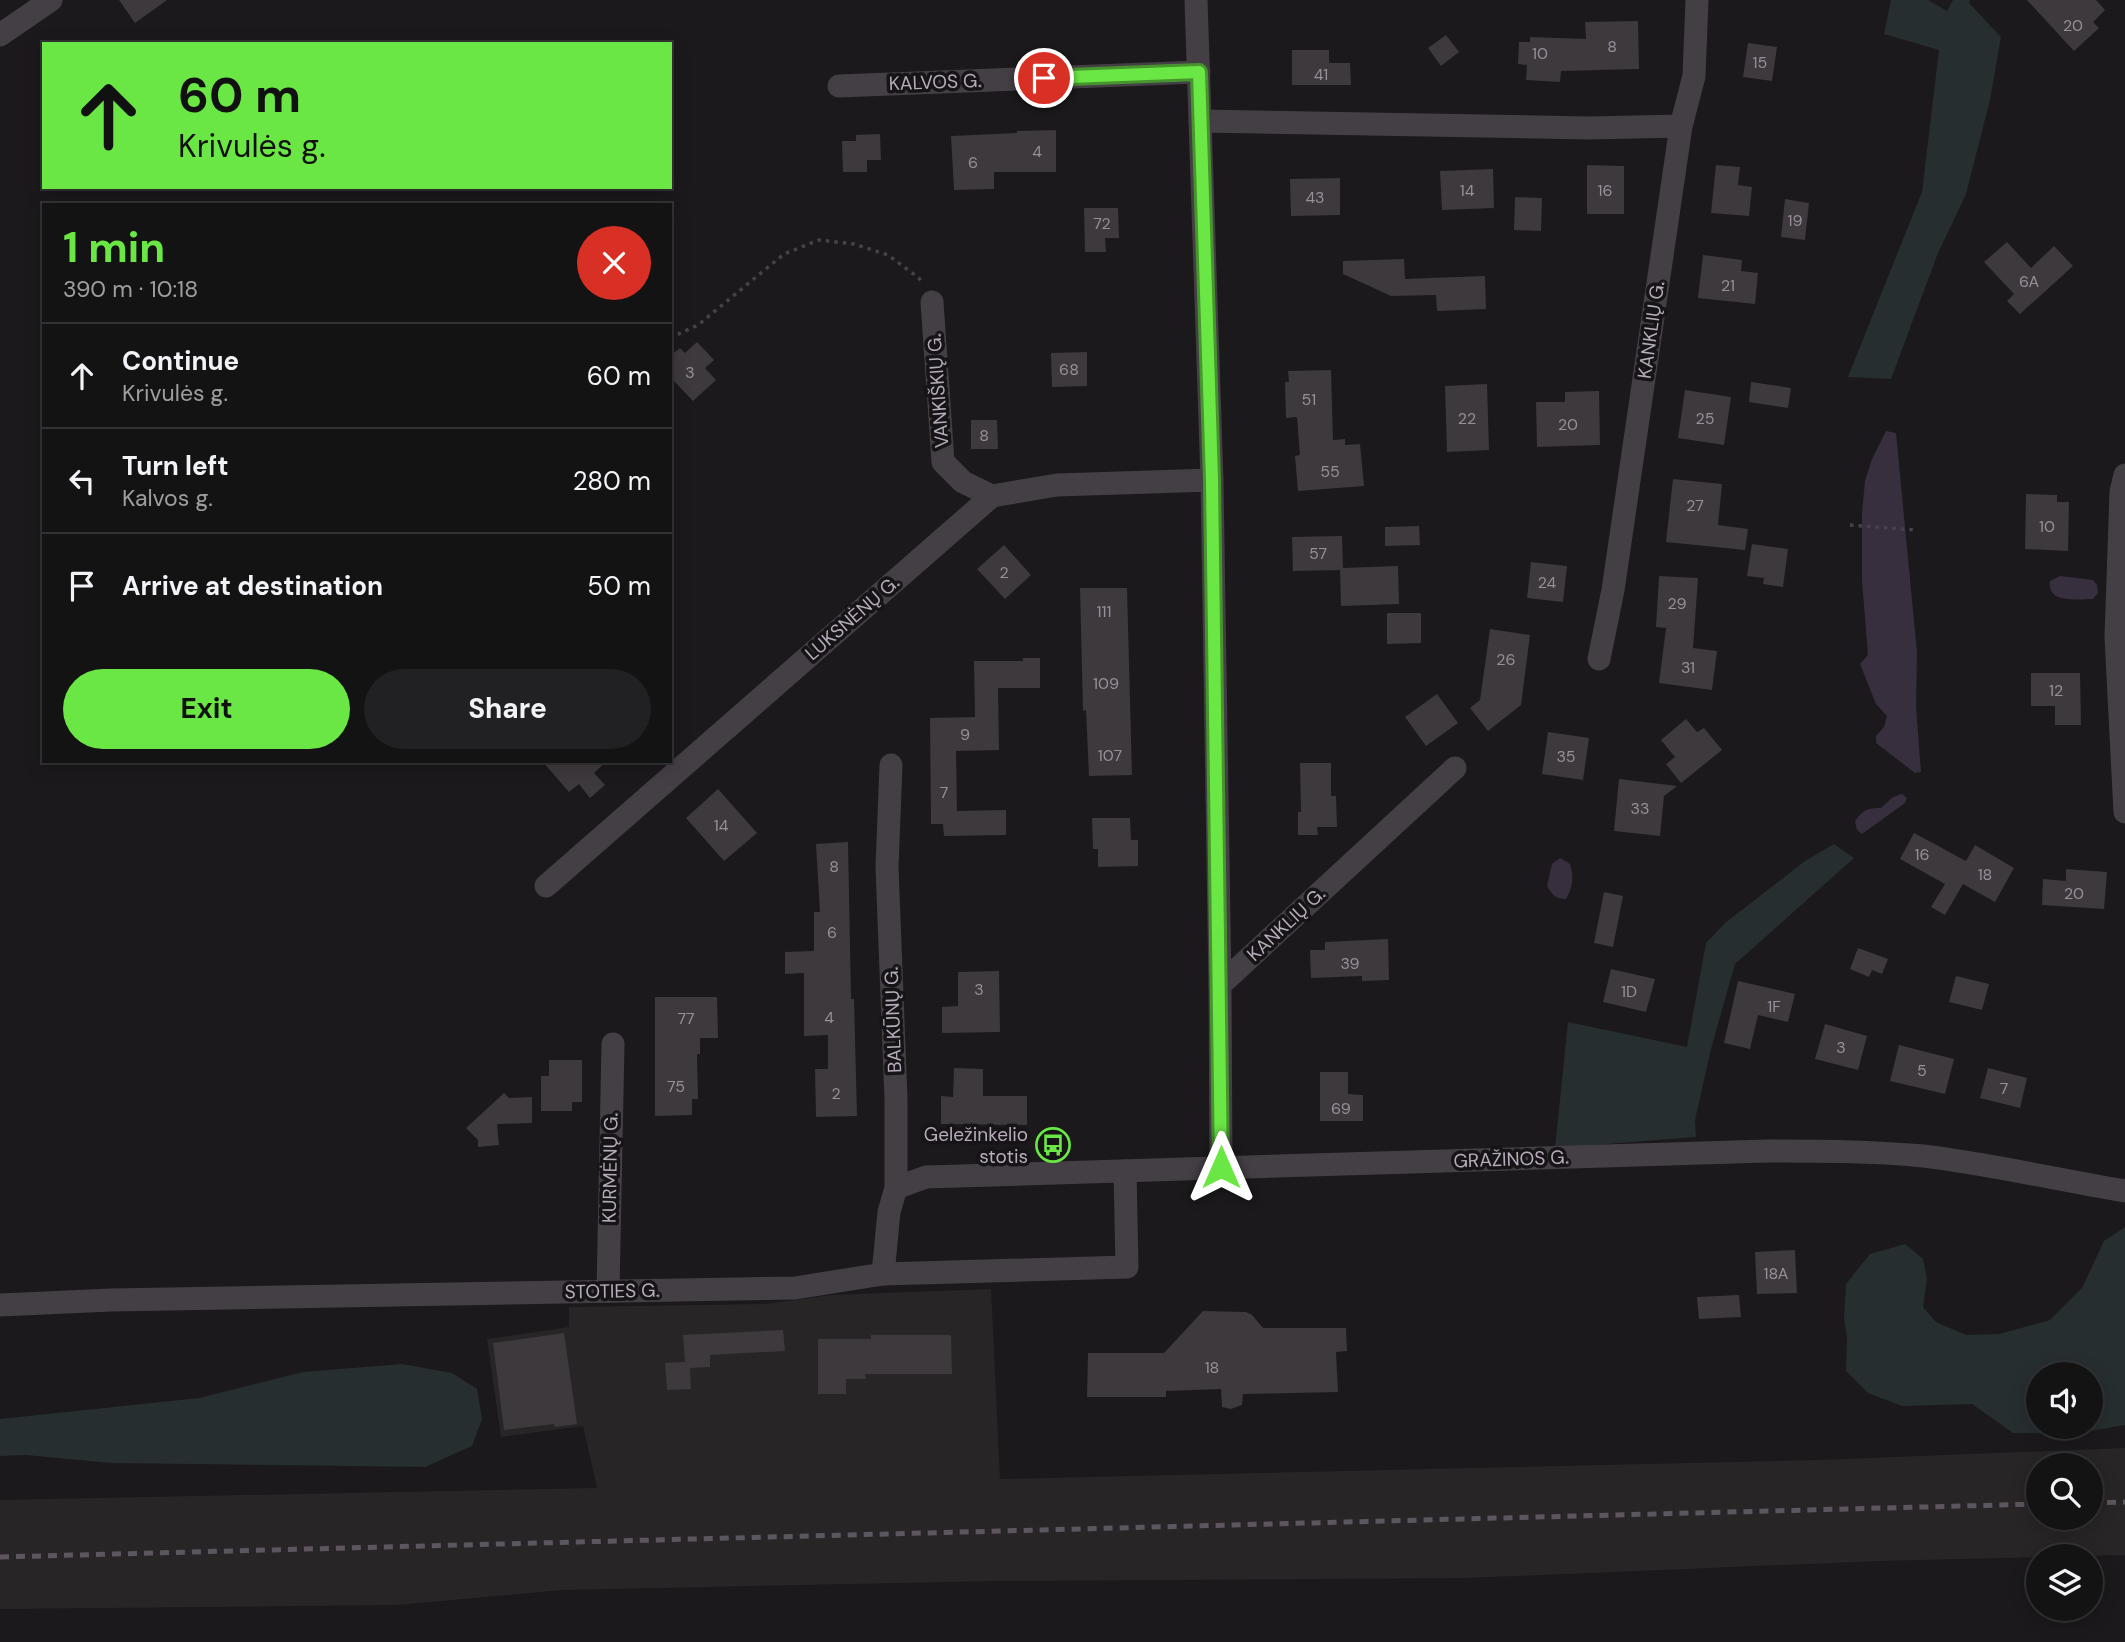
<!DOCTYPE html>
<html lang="en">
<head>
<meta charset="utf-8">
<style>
	body { margin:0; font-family:"DM Sans",sans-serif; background:#212022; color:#f1f3f6; height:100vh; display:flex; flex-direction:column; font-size:26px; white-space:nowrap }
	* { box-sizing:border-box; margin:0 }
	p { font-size:23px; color:#9d9ea0 }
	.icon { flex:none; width:38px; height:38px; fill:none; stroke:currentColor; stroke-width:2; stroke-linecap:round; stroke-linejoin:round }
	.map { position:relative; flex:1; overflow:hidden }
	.drawer { position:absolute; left:42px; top:203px; width:630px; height:560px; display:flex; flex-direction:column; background:#141314; border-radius:0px; box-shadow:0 4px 18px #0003,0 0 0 2px #333234 }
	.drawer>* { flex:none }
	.hud { position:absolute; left:42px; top:42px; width:630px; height:147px; border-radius:0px; box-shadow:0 4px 18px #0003,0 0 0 2px #333234; background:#6be745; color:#111; overflow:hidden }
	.tools { position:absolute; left:2026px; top:1362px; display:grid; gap:14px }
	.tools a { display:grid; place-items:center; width:77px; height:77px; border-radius:50%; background:#141314; box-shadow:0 4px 18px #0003,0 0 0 2px #333234; font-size:35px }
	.pin { position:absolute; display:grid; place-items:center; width:60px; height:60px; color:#fff; margin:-30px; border:4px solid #fff; border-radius:50%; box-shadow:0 2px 7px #0007 }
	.me { position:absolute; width:77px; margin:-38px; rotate:0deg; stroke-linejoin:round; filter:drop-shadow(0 0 5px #0008) }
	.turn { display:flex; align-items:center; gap:24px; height:147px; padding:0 21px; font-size:32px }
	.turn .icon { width:91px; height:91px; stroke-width:2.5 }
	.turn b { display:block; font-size:49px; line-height:60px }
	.round { display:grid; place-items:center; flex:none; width:74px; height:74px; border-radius:37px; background:#212022 }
	.head { display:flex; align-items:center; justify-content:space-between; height:119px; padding:0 21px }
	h1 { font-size:42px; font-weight:700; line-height:52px; color:#6be745 }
	.cta { display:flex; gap:14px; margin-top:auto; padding:14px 21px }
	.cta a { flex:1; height:80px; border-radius:42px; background:#6be745; color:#111; font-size:28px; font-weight:700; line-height:80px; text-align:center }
	.cta a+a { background:#212022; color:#f1f3f6 }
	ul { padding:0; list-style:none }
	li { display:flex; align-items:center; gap:21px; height:105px; padding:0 21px; border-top:2px solid #333234 }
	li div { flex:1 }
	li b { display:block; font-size:26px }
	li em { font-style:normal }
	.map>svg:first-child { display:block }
	.built { fill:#282527; fill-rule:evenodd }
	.green { fill:#272e30; fill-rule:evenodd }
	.water { fill:#372f3e }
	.building { fill:#3d393c }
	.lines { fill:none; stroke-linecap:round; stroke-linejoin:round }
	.path { stroke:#474249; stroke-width:3.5; stroke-dasharray:3.5 5; stroke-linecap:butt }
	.street { stroke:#443f45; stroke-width:23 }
	.rail { stroke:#5d565e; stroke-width:5; stroke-dasharray:9 7; stroke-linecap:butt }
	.route-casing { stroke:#46962d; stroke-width:18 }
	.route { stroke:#6be745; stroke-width:12 }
	.labels { text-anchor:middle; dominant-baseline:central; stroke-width:7; stroke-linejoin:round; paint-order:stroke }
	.number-label { font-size:16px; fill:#988f9a }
	.street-label { font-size:19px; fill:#b7acba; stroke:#161416 }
	.poi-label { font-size:19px; fill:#b7acba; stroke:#161416; text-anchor:end }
</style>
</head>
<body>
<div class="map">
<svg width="2125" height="1642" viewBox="0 0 2125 1642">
	<rect width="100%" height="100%" fill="#1b191b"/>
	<path class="built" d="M991,1289L1000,1479L1819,1460L2125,1448V1555L1878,1561L1467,1578L998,1581L562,1590L397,1605L0,1609V1500L597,1488L583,1426L501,1437L487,1339L569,1327V1307L765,1304L832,1295ZM2039,1465H2091V1517H2039Z"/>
	<g class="green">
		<path d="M1891,0H1928L1947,11L1953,0H1970L1969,3L2001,37L1990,100L1966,194L1938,253L1891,379L1848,377L1922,192L1939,50L1884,34Z"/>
		<path d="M1834,844L1854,858L1735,964L1711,1049L1695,1120L1696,1137L1555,1148L1568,1022L1687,1047L1706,943L1725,923L1805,861Z"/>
		<path d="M2125,1227V1425L2073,1434L2013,1433L1972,1404L1902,1406L1868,1393L1846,1371L1847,1339L1844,1317L1846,1284L1870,1254L1905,1244L1923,1259L1927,1279L1923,1307L1936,1322L1966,1335L1999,1334L2050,1320L2082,1288L2104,1241ZM2039,1374H2091V1426H2039Z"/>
		<path d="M402,1364L452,1373L477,1389L482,1419L472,1446L425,1467L111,1463L26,1455L0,1456V1419L199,1398L303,1372Z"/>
	</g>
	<g class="water">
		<path d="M1886,431L1896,433L1917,652L1916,707L1921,772L1915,773L1876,743V736L1884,727L1887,716L1876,704L1860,664L1868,655L1862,581V513L1865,481L1872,459Z"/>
		<path d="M2060,576L2093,580L2097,585L2098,593L2093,599C2077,599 2047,604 2050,581Z"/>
		<path d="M1902,794L1907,798L1905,803L1862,834L1857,830L1855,822C1862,810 1868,808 1881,808L1893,797Z"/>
		<path d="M1560,858L1570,864C1574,876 1573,888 1566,899C1556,899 1552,895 1547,886L1552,864Z"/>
	</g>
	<g class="building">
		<path d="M119,0H167L135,23Z"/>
		<path d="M2027,0H2096L2105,10L2093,22L2099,28L2074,51Z"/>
		<path d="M1638,21L1639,69L1561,71L1560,82L1526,80L1527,65L1518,64L1519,42H1530V37L1586,39L1585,22Z"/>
		<path d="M1446,35L1459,52L1441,66L1428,48Z"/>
		<path d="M1748,43L1777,47L1772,81L1743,77Z"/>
		<path d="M1292,50H1329V63H1350L1351,85H1292Z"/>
		<path d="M1056,130V172H994V189L954,190L951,136L1017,133V131Z"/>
		<path d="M880,134L881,160H867V172H843L842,141H856V135Z"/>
		<path d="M1587,165L1624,166V214H1587Z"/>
		<path d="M1716,165L1740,167L1738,185L1752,187L1749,216L1711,213Z"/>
		<path d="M1493,169L1494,208L1442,210L1440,171Z"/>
		<path d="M1340,178V215L1291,216L1290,179Z"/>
		<path d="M1515,197L1542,198L1541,231L1514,230Z"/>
		<path d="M1785,199L1809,203L1805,240L1781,237Z"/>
		<path d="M1084,208H1118L1119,238H1105L1106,252H1085Z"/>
		<path d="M2007,242L2031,268L2054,246L2073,266L2020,314L2007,301L2014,294L1984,262Z"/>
		<path d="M1703,255L1742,260L1741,271L1758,273L1755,304L1698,298Z"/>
		<path d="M1404,259L1405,279L1485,276L1486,309L1437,311L1436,295L1391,296L1343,274V261Z"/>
		<path d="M697,342L714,360L705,368L716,380L693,401L670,377V356L680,348L685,353Z"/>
		<path d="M1087,352V386L1052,387L1051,353Z"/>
		<path d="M1331,370L1333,440L1345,439V445L1360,444L1364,486L1298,491L1295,456L1300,455L1297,417L1286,418L1285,382H1289L1288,371Z"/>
		<path d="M1751,382L1791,388L1788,408L1749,402Z"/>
		<path d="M1487,384L1489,450L1447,452L1445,386Z"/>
		<path d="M1685,390L1731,397L1724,445L1678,438Z"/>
		<path d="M1599,391L1600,445L1537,447L1536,402H1565V392Z"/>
		<path d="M971,420H997L998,449H971Z"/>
		<path d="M1673,479L1722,484L1718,525L1748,529L1745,550L1666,542Z"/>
		<path d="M2026,494L2057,495V502H2069L2068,551L2025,549Z"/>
		<path d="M1419,526L1420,545L1385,546V527Z"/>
		<path d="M1342,536L1343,568L1398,566L1399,604L1341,606L1340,570L1293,571L1292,537Z"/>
		<path d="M1752,544L1788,549L1783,587L1763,584L1764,578L1747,576Z"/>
		<path d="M1004,545L1031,575L1005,599L977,569Z"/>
		<path d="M1531,562L1567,566L1563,602L1527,598Z"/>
		<path d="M1659,576L1698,578L1693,648L1717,651L1712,690L1659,683L1666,628L1656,627Z"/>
		<path d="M1080,588H1127L1132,775L1089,776L1086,710L1083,711Z"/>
		<path d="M1387,613H1421V643L1387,644Z"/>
		<path d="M1490,629L1530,635L1521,705L1488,731L1470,708L1480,700Z"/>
		<path d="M1023,658H1040V688H998L999,750L956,751L957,811L1006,810V835L944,836L943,824H931L930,718L975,717L974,661H1023Z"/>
		<path d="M2031,673H2080L2081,725H2055V706H2031Z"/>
		<path d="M1437,694L1458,723L1426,746L1405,717Z"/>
		<path d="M1686,719L1697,732L1704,728L1722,750L1681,783L1666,764L1675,757L1661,740Z"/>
		<path d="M1548,732L1589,738L1583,780L1542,774Z"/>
		<path d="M542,761H607L594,773L605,785L590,798L579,784L569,792Z"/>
		<path d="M1300,763H1331V796H1336L1337,827H1317L1318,835H1298V812H1301Z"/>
		<path d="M1619,779L1677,786L1664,796L1660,836L1614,831Z"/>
		<path d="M718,789L757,833L724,861L686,818Z"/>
		<path d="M1092,818H1130L1131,840H1138V866L1098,867V849H1093Z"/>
		<path d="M1914,833L1966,861L1975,845L2014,868L1995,902L1963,884L1945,915L1931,907L1945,884L1900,859Z"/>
		<path d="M848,842L851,999H854L857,1116L816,1117L815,1069H828V1035L804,1036V973L785,974V952L814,951V912H820L816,844Z"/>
		<path d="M2066,869L2107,872L2104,909L2042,905L2043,879L2066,881Z"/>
		<path d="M1604,892L1623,896L1613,947L1594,943Z"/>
		<path d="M1388,939L1389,980L1362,981V976L1311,978L1310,950H1325V942Z"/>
		<path d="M1858,948L1888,959L1882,974L1872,970L1869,977L1850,969Z"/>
		<path d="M1611,969L1655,979L1646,1012L1603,1002Z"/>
		<path d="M999,971L1000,1032L942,1033V1007L958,1006V972Z"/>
		<path d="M1956,976L1989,984L1982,1010L1949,1002Z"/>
		<path d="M1738,981L1795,994L1788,1022L1758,1015L1750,1049L1724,1043Z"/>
		<path d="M655,997H717L718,1038H700V1054H697L698,1099H692V1115L655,1116Z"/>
		<path d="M1825,1024L1867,1036L1858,1070L1815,1059Z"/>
		<path d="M1899,1045L1954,1059L1945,1094L1890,1081Z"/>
		<path d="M549,1060H582V1102H572V1111H541V1076H549Z"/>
		<path d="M954,1068L983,1069V1096H1027V1125L941,1124V1096L953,1097Z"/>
		<path d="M1988,1068L2027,1078L2020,1108L1980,1098Z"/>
		<path d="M1320,1072H1348V1094L1363,1095V1121H1320Z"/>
		<path d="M504,1093L509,1098L532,1097V1123L497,1124L499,1145L478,1147V1140L466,1128Z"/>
		<path d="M1795,1250L1797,1293L1757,1294L1755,1252Z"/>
		<path d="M1739,1295L1741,1317L1699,1319L1697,1297Z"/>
		<path d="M1203,1311L1246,1312L1252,1315L1263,1328H1346L1347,1351L1336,1352L1338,1392L1243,1394L1242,1405L1231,1409L1222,1407L1221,1389L1166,1391V1397H1087L1088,1353H1164Z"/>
		<path d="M783,1330L785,1351L710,1355V1367L690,1368L691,1389L667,1390L665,1363L685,1362L683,1335Z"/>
		<path d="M564,1333L577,1424L555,1427L554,1424L504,1430L493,1343Z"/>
		<path d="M871,1335H951L952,1374H865L866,1379H846V1394H818V1339H871Z"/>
	</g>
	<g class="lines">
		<g class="path">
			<path d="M670,338L698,325L784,254L819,240L854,244L888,255L919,278L922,284"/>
			<path d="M1850,525L1915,530"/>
		</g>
		<g class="street">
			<path d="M1196,0L1212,480L1220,985"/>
			<path d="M0,35L51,0"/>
			<path d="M839,86L1199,72"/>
			<path d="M1200,121L1589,128L1681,126"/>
			<path d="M932,302L943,462L963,482L992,496"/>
			<path d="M2125,475L2121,492L2116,637L2125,812"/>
			<path d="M1599,659L1613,590L1681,126L1694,76L1697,0"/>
			<path d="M546,886L992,496L1057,485L1212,480"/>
			<path d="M1221,1167L1220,985L1455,768"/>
			<path d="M896,1188L926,1177L1767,1151C1819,1151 1871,1151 1923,1156C1991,1164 2058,1180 2125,1191"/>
			<path d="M883,1274L889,1212L896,1188V1099L887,867L891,765"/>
			<path d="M608,1291L613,1044"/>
			<path d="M0,1305L111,1300L795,1288L883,1274L1127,1267L1125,1171"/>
		</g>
		<g class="rail">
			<path d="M2091,1503L2125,1502"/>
			<path d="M0,1557L2039,1504"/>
		</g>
	</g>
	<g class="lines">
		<g class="route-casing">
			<path id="route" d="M1044,78L1199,72L1212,480L1221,1167"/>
		</g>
		<use href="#route" class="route"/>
	</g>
	<defs>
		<g id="bus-ring" transform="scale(1.75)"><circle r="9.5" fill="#161416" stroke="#6be745" stroke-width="1.5"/><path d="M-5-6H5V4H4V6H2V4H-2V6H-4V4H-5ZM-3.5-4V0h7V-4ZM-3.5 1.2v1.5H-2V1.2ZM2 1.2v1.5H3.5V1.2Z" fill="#6be745"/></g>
	</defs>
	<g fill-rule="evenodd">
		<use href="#bus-ring" x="1053" y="1145"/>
	</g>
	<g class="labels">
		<g class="number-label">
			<text x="2073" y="25">20</text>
			<text x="1612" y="46">8</text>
			<text x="1540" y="53">10</text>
			<text x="1760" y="62">15</text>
			<text x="1321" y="74">41</text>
			<text x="1037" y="151">4</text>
			<text x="973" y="162">6</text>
			<text x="1467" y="190">14</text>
			<text x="1605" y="190">16</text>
			<text x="1315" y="197">43</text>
			<text x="1795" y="220">19</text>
			<text x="1102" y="223">72</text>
			<text x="2029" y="281">6A</text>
			<text x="1728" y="285">21</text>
			<text x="1069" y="369">68</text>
			<text x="690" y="372">3</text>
			<text x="1309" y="399">51</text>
			<text x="1467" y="418">22</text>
			<text x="1705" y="418">25</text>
			<text x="1568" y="424">20</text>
			<text x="984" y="435">8</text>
			<text x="1330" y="471">55</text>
			<text x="1695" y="505">27</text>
			<text x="2047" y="526">10</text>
			<text x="1318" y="553">57</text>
			<text x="1004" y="572">2</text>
			<text x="1547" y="582">24</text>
			<text x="1677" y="603">29</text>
			<text x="1104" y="611">111</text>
			<text x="1506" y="659">26</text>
			<text x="1688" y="667">31</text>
			<text x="1106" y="683">109</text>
			<text x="2056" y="690">12</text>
			<text x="965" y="734">9</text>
			<text x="1110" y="755">107</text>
			<text x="1566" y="756">35</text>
			<text x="944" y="792">7</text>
			<text x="1640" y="808">33</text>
			<text x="721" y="825">14</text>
			<text x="1922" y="854">16</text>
			<text x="834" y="866">8</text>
			<text x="1985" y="874">18</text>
			<text x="2074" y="893">20</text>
			<text x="832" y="932">6</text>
			<text x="1350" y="963">39</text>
			<text x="979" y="989">3</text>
			<text x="1629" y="991">1D</text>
			<text x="1774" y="1006">1F</text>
			<text x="829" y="1017">4</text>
			<text x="686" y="1018">77</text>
			<text x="1841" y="1047">3</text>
			<text x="1922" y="1070">5</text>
			<text x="676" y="1086">75</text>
			<text x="2004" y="1088">7</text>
			<text x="836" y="1093">2</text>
			<text x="1341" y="1108">69</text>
			<text x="1776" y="1273">18A</text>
			<text x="1212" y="1367">18</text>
		</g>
		<g class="street-label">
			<text transform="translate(935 82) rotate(-2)">KALVOS G.</text>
			<text transform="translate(1651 330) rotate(-82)">KANKLIŲ G.</text>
			<text transform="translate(938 391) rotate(-94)">VANKIŠKIŲ G.</text>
			<text transform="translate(852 618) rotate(-41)">LUKSNĖNŲ G.</text>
			<text transform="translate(1286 924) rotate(-43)">KANKLIŲ G.</text>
			<text transform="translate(893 1020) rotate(-92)">BALKŪNŲ G.</text>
			<text transform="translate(1511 1159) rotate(-2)">GRAŽINOS G.</text>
			<text transform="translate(610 1168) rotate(-89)">KURMĖNŲ G.</text>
			<text transform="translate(612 1291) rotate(-1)">STOTIES G.</text>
		</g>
		<g class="poi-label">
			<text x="1028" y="1134">Geležinkelio<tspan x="1028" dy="22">stotis</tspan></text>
		</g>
	</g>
</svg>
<div class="tools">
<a><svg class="icon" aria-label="sound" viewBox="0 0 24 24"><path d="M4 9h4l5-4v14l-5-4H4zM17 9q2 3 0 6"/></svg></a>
<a><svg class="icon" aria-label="search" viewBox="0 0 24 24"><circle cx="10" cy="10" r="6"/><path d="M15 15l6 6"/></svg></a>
<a><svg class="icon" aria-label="layers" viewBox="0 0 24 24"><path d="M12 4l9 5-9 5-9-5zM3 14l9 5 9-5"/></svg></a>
</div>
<div class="pin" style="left:1044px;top:78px;background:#d93025"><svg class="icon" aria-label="arrive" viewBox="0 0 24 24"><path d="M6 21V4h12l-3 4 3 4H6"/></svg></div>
<svg class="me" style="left:1221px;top:1167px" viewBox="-20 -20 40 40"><path d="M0-17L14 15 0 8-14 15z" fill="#6be745" stroke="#fff" stroke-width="4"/></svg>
<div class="hud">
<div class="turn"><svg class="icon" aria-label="ahead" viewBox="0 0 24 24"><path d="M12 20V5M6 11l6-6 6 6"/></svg><div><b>60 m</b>Krivulės g.</div></div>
</div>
<section class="drawer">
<div class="head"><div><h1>1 min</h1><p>390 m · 10:18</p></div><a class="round" style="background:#d93025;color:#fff"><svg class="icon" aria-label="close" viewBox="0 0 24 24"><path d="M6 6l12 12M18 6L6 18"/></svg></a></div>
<ul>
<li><svg class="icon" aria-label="ahead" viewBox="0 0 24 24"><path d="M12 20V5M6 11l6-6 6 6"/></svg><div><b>Continue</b><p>Krivulės g.</p></div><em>60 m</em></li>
<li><svg class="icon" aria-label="left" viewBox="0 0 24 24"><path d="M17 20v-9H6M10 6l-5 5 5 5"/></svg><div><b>Turn left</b><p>Kalvos g.</p></div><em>280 m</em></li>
<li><svg class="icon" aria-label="arrive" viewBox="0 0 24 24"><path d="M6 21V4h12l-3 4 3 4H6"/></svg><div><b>Arrive at destination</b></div><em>50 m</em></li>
</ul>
<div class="cta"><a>Exit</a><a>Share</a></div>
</section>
</div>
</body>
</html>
